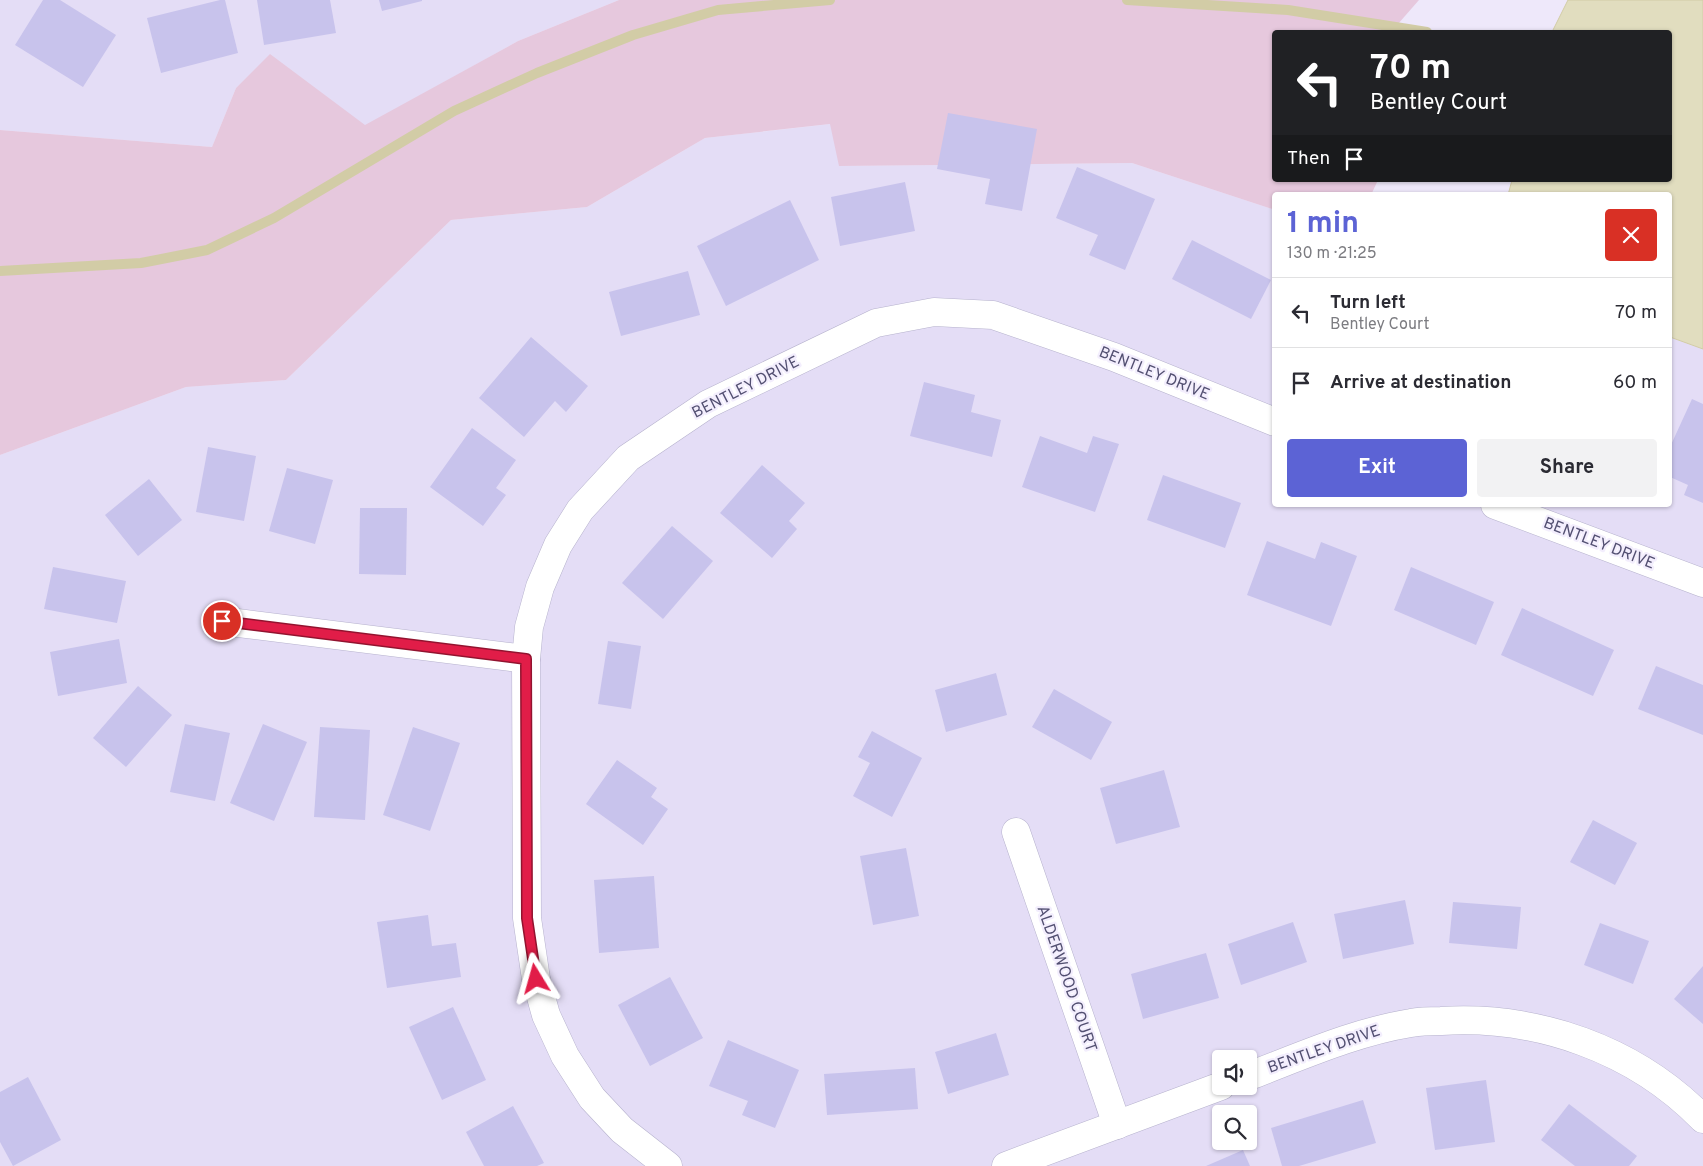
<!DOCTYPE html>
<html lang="en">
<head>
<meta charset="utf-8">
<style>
	body { margin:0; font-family:Overpass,sans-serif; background:#f2f2f3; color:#2b2b33; height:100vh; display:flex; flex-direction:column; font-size:19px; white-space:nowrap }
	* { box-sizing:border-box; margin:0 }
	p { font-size:16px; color:#7c7c81 }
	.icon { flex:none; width:28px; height:28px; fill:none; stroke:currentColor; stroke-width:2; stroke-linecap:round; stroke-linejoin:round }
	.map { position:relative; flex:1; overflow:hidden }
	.side { position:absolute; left:1272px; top:192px; width:400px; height:315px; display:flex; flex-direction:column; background:#fff; border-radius:5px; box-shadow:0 1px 4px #0004 }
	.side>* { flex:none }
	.banner { position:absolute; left:1272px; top:30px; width:400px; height:152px; border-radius:5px; box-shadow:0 1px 4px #0004; background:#202124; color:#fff; overflow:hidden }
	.controls { position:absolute; left:1212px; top:1050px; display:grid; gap:10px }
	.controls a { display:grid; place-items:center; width:45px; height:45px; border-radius:5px; background:#fff; box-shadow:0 1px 4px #0004; font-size:25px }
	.pin { position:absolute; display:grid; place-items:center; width:42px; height:42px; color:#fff; margin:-21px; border:2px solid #fff; border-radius:50%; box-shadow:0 1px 5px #0007 }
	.me { position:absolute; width:55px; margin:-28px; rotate:352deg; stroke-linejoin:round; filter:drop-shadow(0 0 4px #0008) }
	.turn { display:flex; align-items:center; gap:18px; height:105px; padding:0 15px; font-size:22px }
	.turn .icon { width:65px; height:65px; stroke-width:2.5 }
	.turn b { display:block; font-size:35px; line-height:42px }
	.then { display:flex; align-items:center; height:48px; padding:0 15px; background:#0003; gap:10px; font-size:19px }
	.round { display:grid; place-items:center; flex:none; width:52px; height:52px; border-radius:5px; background:#f2f2f3 }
	.head { display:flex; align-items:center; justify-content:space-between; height:85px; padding:0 15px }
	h1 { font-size:30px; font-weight:700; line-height:38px; color:#5c63d5 }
	.cta { display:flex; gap:10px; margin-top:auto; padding:10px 15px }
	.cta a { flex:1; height:58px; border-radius:5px; background:#5c63d5; color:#fff; font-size:20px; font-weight:700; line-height:58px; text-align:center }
	.cta a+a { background:#f2f2f3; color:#2b2b33 }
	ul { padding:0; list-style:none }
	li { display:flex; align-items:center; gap:15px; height:70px; padding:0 15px; border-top:1px solid #e1e1e2 }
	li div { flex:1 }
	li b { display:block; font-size:19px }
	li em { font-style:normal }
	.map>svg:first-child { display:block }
	.residential { fill:#e4ddf6; fill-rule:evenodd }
	.green { fill:#e6c8dd }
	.water { fill:#e1ddbf; stroke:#d2cca6 }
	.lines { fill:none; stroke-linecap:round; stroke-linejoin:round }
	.stream { stroke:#d2cca6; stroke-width:10 }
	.building { fill:#c8c3ec }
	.minor-casing { stroke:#b6b2cd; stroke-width:29 }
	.minor { stroke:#fff; stroke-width:28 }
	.route-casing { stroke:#92132f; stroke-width:12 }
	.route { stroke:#e11d48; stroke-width:9 }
	.labels { text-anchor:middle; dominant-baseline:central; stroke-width:4.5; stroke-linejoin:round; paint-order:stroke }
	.street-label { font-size:16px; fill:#524f71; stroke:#f3eefd }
</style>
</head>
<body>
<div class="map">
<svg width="1703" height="1166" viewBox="0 0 1703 1166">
	<rect width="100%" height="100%" fill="#eee8fa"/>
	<g class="residential">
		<path d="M0,0H619L518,41L365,126L270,55L236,88L212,147L0,130Z"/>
		<path d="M831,124L840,166L1132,163L1275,210V505H1670V337L1703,349V1166H0V455L186,387L286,380L451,220L587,207L705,138ZM1221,1059H1249V1086H1221ZM1221,1114H1249V1141H1221Z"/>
	</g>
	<path class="green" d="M619,0H1419L1391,32H1275V180H1378L1371,195H1275V210L1132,163L839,166L830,124L705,138L587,207L451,220L286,380L186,387L0,455V130L212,147L236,88L270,54L365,125L518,41Z"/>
	<path class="water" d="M1568,0H1703V349L1670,337V195H1508L1512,180H1670V32H1552Z"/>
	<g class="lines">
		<g class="stream">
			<path d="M1127,0L1288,10L1427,32"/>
			<path d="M0,271L141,263L207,250L274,218L454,111L537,73L633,35L718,10L830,0"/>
		</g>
	</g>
	<g class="building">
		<path d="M43,0H60L116,35L83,87L15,45Z"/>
		<path d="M220,0H225L238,53L161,73L147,18Z"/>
		<path d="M257,0H330L336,33L264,45Z"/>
		<path d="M379,0H422V1L382,11Z"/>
		<path d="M948,113L1037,129L1022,211L985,204L990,179L937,169Z"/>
		<path d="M1077,167L1155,199L1125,270L1089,255L1098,235L1056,218Z"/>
		<path d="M905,182L915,231L840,246L831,197Z"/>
		<path d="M790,200L819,260L726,306L697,246Z"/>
		<path d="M1192,240L1271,280L1251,319L1172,279Z"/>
		<path d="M688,271L700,315L621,336L609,292Z"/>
		<path d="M531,337L588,386L566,412L555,401L524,437L479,398Z"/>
		<path d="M924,382L975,395L971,412L1001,420L992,457L910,436Z"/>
		<path d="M1692,399L1703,404V503L1684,495L1688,485L1670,477V447Z"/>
		<path d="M472,428L516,460L496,488L506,495L483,526L430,487Z"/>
		<path d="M1040,436L1087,453L1093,436L1119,444L1095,512L1022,487Z"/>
		<path d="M208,447L256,456L244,521L196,512Z"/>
		<path d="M762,465L805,503L789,521L797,529L772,558L720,513Z"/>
		<path d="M287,468L333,480L315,544L269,531Z"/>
		<path d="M1163,475L1241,503L1225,548L1147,520Z"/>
		<path d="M149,479L182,520L138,556L105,515Z"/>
		<path d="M360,508H407L406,575L359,574Z"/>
		<path d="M672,526L713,561L663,619L622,583Z"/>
		<path d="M1267,541L1315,559L1321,542L1357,556L1331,626L1247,595Z"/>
		<path d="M53,567L126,581L117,623L44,609Z"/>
		<path d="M1411,567L1494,602L1476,645L1394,610Z"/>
		<path d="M1522,608L1614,650L1593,696L1501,655Z"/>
		<path d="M119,639L127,683L58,696L50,652Z"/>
		<path d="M608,641L641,646L631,709L598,704Z"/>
		<path d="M1656,666L1703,685V735L1638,709Z"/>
		<path d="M996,673L1007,715L946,732L935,690Z"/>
		<path d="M138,686L172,715L126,767L93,738Z"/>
		<path d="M1054,689L1112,722L1091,760L1032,727Z"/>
		<path d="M185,724L230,733L215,801L170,792Z"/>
		<path d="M263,724L307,742L274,821L230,803Z"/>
		<path d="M320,727L370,730L365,820L314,817Z"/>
		<path d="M413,727L460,743L430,831L383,815Z"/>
		<path d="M872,731L922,758L892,817L853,796L870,763L858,757Z"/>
		<path d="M617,760L657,788L651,797L668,809L643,845L586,804Z"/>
		<path d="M1164,770L1180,827L1116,844L1100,788Z"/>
		<path d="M1593,820L1637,843L1615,885L1570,862Z"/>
		<path d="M906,848L919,916L873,925L860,856Z"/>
		<path d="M654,876L659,948L599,953L594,880Z"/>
		<path d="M1405,900L1414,944L1343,959L1334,914Z"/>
		<path d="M1453,902L1521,907L1517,949L1449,943Z"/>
		<path d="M428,915L432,946L456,943L461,977L387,988L377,922Z"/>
		<path d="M1293,922L1307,962L1241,985L1228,944Z"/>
		<path d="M1600,923L1649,941L1633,984L1584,965Z"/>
		<path d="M1206,953L1219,998L1143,1019L1131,974Z"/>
		<path d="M1703,966V1024L1674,999Z"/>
		<path d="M670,977L703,1038L650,1066L618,1005Z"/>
		<path d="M453,1007L486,1080L442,1100L409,1027Z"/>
		<path d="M996,1033L1009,1075L948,1094L935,1052Z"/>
		<path d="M728,1040L799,1070L775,1128L742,1115L748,1101L709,1086Z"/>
		<path d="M915,1068L918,1109L827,1115L824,1074Z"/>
		<path d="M28,1077L61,1140L13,1166L0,1142V1092Z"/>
		<path d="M1486,1080L1495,1142L1435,1150L1426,1088Z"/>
		<path d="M1363,1100L1376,1143L1299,1166H1282L1271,1128Z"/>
		<path d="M1569,1104L1637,1156L1629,1166H1575L1541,1140Z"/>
		<path d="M513,1106L544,1163L537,1166H484L466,1132Z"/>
		<path d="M1243,1150L1250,1166H1206Z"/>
	</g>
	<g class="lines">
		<g class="minor-casing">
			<g id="minor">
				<path d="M1495,505L1703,583"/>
				<path d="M222,621L526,659"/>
				<path d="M1016,832L1117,1125"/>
				<path d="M1249,1076C1302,1056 1355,1032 1411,1023C1421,1021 1431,1021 1441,1021C1537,1015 1635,1049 1703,1119"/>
				<path d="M668,1166L622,1130L592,1098L565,1056L546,1015L536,979L527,918L526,659L529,627L540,587L558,545L580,510L628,458L708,404L876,323L934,312L993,315L1114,357L1275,422"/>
				<path d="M1006,1166L1221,1086"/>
			</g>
		</g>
		<use href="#minor" class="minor"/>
	</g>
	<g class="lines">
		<g class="route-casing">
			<path id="route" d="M222,621L526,659L527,918L536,979"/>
		</g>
		<use href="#route" class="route"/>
	</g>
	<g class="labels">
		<g class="street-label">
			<text transform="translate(1154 374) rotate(22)">BENTLEY DRIVE</text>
			<text transform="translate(746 388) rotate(-27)">BENTLEY DRIVE</text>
			<text transform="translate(1599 544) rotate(21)">BENTLEY DRIVE</text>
			<text transform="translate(1066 979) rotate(71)">ALDERWOOD COURT</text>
			<text transform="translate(1324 1050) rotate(-19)">BENTLEY DRIVE</text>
		</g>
	</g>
</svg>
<div class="controls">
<a><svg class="icon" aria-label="sound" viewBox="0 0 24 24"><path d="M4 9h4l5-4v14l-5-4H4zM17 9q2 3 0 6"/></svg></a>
<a><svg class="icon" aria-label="search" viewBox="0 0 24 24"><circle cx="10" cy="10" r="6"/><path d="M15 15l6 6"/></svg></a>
</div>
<div class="pin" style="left:222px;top:621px;background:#d93025"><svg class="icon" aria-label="arrive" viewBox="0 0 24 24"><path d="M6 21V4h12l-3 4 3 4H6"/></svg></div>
<svg class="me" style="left:536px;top:979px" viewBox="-20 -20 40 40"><path d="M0-17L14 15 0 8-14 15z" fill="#e11d48" stroke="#fff" stroke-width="4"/></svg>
<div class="banner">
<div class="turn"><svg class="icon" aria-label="left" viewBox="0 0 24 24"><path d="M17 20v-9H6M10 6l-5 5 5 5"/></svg><div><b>70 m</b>Bentley Court</div></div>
<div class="then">Then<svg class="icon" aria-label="arrive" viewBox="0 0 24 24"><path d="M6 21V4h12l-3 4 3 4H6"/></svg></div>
</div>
<section class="side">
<div class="head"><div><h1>1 min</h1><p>130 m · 21:25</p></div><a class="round" style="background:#d93025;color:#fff"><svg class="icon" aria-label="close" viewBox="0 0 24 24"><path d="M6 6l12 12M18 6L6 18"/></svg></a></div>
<ul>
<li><svg class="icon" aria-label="left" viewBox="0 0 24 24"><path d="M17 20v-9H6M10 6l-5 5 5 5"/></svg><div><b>Turn left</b><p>Bentley Court</p></div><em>70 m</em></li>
<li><svg class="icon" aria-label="arrive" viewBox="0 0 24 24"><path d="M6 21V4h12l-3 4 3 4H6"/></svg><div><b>Arrive at destination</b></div><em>60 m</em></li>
</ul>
<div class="cta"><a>Exit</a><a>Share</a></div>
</section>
</div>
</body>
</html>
